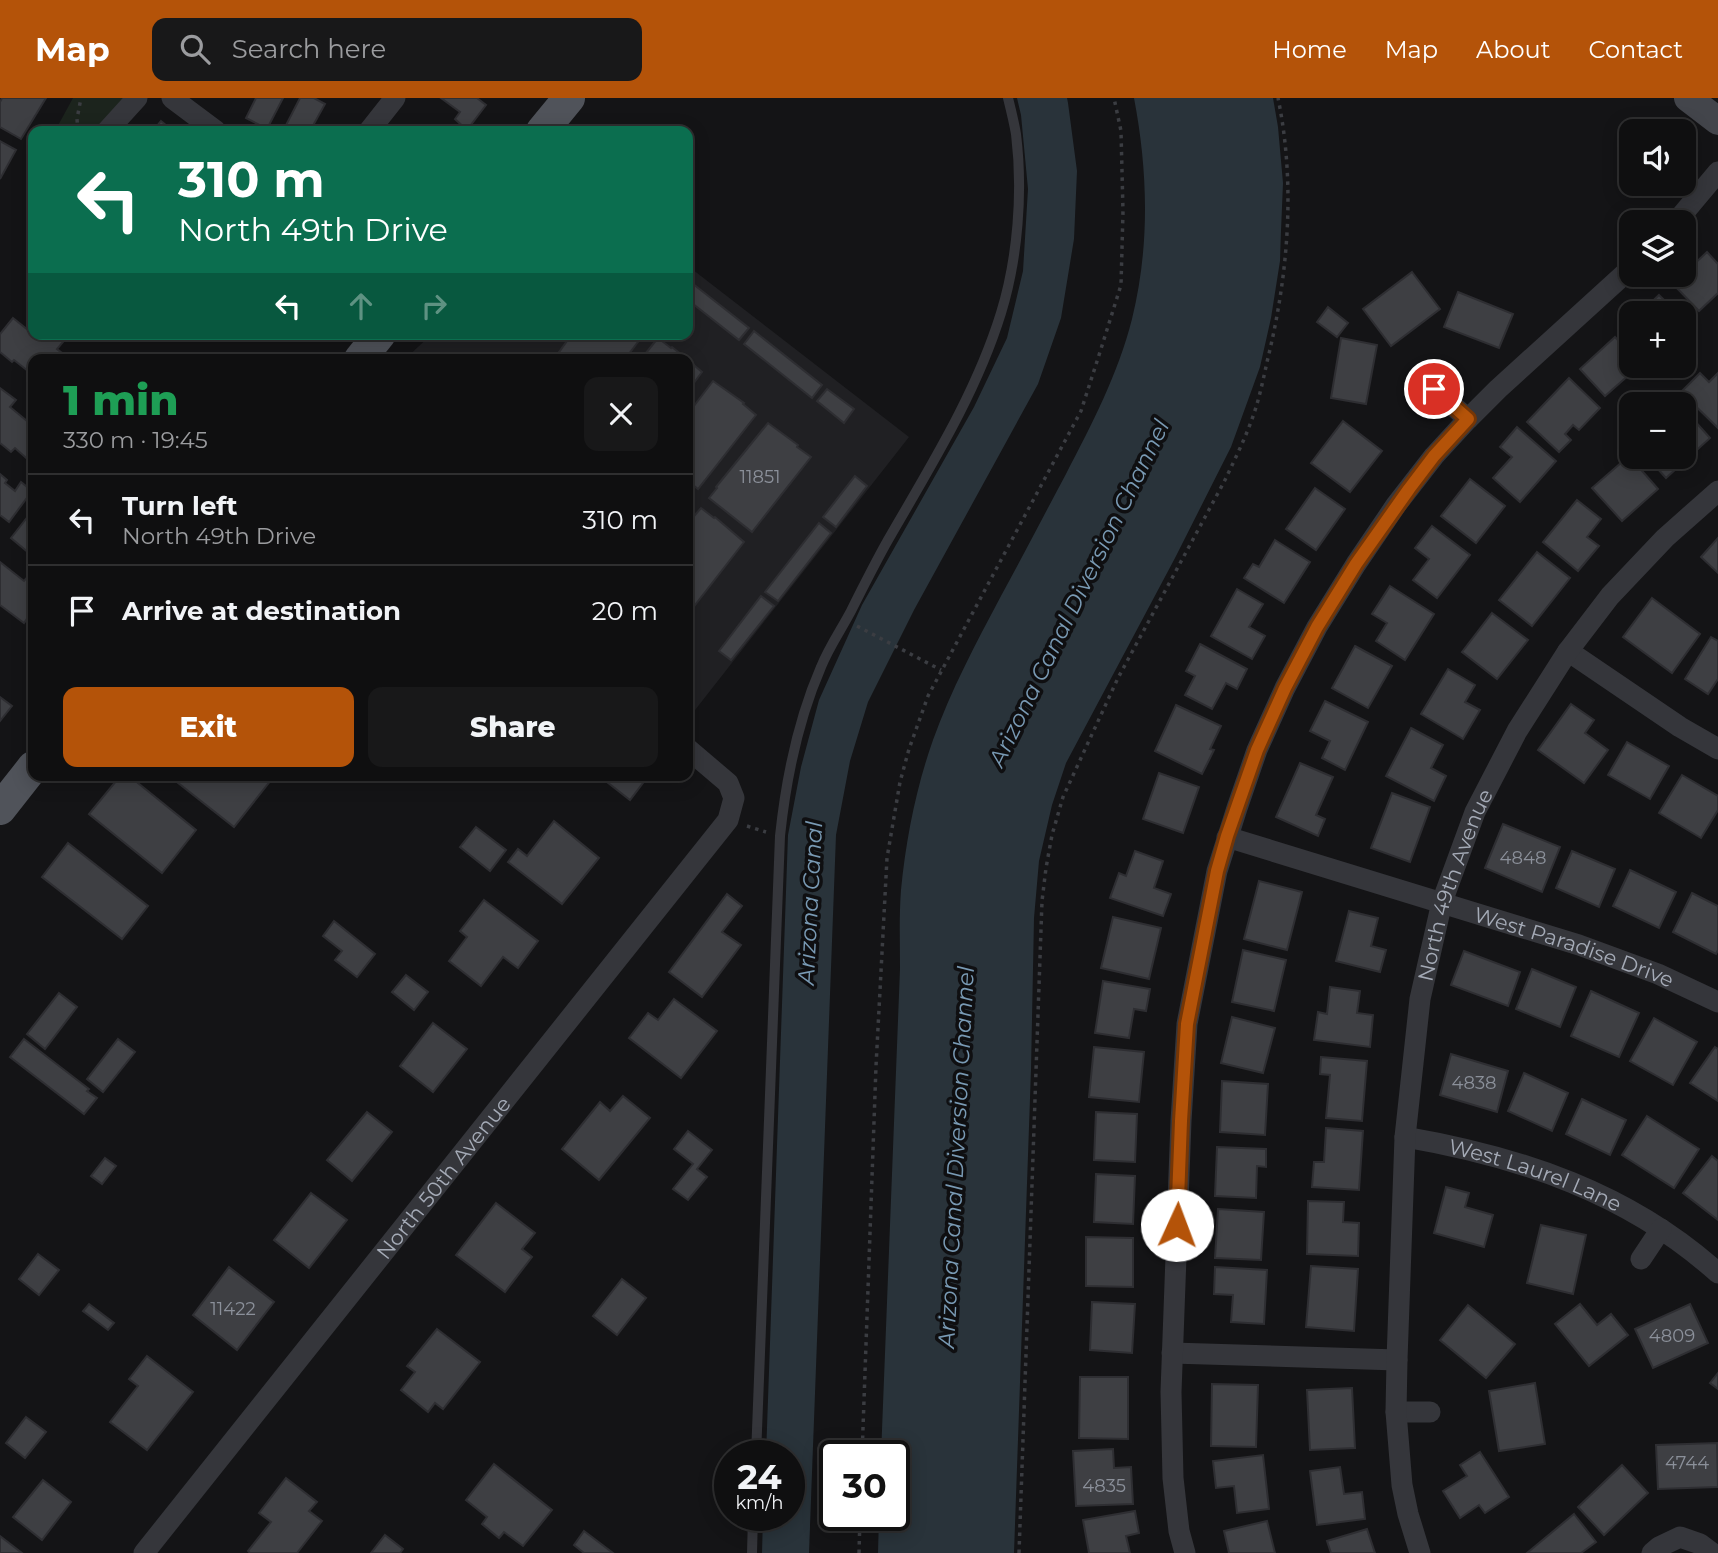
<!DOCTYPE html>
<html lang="en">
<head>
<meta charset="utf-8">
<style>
	body { margin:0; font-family:Montserrat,sans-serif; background:#181819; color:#f1f3f6; height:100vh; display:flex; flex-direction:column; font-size:26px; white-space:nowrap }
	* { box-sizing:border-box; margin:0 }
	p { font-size:23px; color:#9b9c9f }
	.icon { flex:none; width:38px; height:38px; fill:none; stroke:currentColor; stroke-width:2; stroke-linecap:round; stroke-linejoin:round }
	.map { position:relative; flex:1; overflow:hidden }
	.drawer { position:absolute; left:28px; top:256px; width:665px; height:427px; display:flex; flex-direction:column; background:#0f0f10; border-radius:14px; box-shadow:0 4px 18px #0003,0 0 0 2px #2f2f30 }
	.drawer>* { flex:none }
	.guide { position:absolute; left:28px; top:28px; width:665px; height:214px; border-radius:14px; box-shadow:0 4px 18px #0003,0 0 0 2px #2f2f30; background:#0b6e4f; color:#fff; overflow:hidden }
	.controls { position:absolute; left:1619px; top:21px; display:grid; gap:14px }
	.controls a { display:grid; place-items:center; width:77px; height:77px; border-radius:14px; background:#0f0f10; box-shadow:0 4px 18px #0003,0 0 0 2px #2f2f30; font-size:35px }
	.speed { position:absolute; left:714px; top:1342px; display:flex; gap:14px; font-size:35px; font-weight:700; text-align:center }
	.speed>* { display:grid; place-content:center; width:91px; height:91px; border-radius:50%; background:#0f0f10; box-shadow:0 4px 18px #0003,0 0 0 2px #2f2f30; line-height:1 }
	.speed small { font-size:18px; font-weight:400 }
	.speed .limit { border:4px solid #111; border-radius:10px; background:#fff; color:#111 }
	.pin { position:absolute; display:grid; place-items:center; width:60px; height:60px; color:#fff; margin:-30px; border:4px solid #fff; border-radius:50%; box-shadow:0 2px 7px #0007 }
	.me { position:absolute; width:77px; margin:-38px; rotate:2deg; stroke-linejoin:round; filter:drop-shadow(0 0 5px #0008) }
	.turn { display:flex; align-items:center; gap:24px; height:147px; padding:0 35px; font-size:32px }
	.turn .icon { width:91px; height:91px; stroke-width:2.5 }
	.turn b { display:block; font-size:49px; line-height:60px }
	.lanes { display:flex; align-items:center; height:66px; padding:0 35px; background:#0003; justify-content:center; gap:35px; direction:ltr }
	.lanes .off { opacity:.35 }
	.round { display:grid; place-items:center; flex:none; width:74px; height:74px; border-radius:14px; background:#181819 }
	.headline { display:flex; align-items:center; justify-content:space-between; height:119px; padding:0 35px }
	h1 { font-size:42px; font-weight:800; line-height:52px; color:#1e9e55 }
	.button { display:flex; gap:14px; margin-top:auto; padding:14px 35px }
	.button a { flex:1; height:80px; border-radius:14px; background:#b45309; color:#fff; font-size:28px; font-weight:800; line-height:80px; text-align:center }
	.button a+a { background:#181819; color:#f1f3f6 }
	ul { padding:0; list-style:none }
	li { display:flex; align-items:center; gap:21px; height:91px; padding:0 35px; border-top:2px solid #2f2f30 }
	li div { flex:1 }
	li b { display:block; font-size:26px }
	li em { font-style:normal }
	header { display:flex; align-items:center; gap:42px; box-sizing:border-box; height:98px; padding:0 35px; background:#b45309; color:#fff }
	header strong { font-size:33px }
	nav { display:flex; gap:38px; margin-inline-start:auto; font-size:24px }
	.search { width:490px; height:63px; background:#181819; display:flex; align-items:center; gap:18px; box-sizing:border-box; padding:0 24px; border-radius:14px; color:#9b9c9f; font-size:26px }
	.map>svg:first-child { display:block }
	.built { fill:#202023 }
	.green { fill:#1c241d }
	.water { fill:#29333a }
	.building { fill:#3e3f43; stroke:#2e2e32; stroke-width:2 }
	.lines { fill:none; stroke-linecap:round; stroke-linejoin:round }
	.path { stroke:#3b3d42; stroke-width:3.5; stroke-dasharray:3.5 5; stroke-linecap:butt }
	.lane { stroke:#35363b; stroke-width:10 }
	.street { stroke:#35363b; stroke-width:21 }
	.secondary { stroke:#43454b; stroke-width:28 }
	.primary { stroke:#50535a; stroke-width:32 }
	.route-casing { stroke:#753606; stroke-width:18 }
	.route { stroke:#b45309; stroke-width:12 }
	.labels { text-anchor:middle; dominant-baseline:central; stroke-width:7; stroke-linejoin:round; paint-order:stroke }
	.number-label { font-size:18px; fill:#8b909a }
	.street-label { font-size:21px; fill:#a5abb7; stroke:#0f0f11 }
	.water-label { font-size:23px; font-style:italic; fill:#799ab4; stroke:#0f0f11 }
</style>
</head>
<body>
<header>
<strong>Map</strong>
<div class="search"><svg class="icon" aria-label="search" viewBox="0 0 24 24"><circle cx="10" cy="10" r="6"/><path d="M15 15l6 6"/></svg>Search here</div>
<nav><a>Home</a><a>Map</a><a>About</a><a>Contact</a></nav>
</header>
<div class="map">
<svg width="1718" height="1455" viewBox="0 0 1718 1455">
	<rect width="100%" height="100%" fill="#141416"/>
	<path class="built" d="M688,168L909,339L688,621V261H405L432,236H688Z"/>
	<path class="green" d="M73,0H137L107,33H55Z"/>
	<g class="water">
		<path d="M1017,0H1067L1068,5L1077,73L1074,141L1061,220L1038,286L914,512L868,604L850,663L836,737L809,1455H762L763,1418H789V1358H766L788,737L801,669L819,602L862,507L974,309L1007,240L1023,173L1028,91L1021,17Z"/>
		<path d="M1134,0H1273L1278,29L1283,85L1281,133L1280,163L1271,220L1260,269L1231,349L1175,460L1066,665L1052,707L1039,763L1034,820L1031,972L1014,1455H878L879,1418H894V1358H881L900,871C900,845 899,818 901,792C906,741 916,690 933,642C951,592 976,545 1001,498C1023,458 1044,417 1066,376C1092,326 1118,276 1132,221C1150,148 1148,73 1134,0Z"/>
	</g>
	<g class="building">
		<path d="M2,0H46L21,41L0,29V4Z"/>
		<path d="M256,0H283L267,31L246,20Z"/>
		<path d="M300,0H314L325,6L310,33H283Z"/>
		<path d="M441,0H477L486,7L467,32L455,21L460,14Z"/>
		<path d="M161,23L173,33H153Z"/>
		<path d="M0,43L16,52L0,81Z"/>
		<path d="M1707,154L1718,166V195L1699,213L1673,186Z"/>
		<path d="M1412,174L1440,211L1391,248L1363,211Z"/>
		<path d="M688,182L749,230L739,242L688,202Z"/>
		<path d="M1458,194L1513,216L1499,250L1444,229Z"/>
		<path d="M1659,197L1677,215H1640Z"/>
		<path d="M1328,209L1348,225L1337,239L1317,224Z"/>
		<path d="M13,220L33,236H52L63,244L57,251L70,261H33V277L14,262L12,264L0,254V236Z"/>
		<path d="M754,233L822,287L812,300L744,246Z"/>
		<path d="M572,236H644L625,261H561L557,257Z"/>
		<path d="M1615,239L1631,256V268H1639L1605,298L1580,271Z"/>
		<path d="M658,240L671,250L672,249L687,261H641Z"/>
		<path d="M1341,240L1377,247L1366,306L1331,300Z"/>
		<path d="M688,262L702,274L688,293Z"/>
		<path d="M1700,275L1709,284L1718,275V330L1681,294Z"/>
		<path d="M1569,280L1600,310L1579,332L1573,327L1565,336L1571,342L1559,354L1527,324Z"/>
		<path d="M713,283L744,305L743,306L756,317L698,391L688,383V314L690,313Z"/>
		<path d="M0,290L16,302L10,309L33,328V366L15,350L11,354L0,345Z"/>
		<path d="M827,291L854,311L844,325L817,303Z"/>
		<path d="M1684,311L1710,340L1666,380L1647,359H1684Z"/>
		<path d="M1343,323L1382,353L1350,394L1311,365Z"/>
		<path d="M768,325L798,347L797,349L811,359L752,434L709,400L717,390L716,389Z"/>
		<path d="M1517,329L1556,363L1520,404L1493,380L1512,359L1500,349Z"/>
		<path d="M1629,358L1658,391L1622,423L1592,390Z"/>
		<path d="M0,376L7,382L5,385L15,393L21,384L32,393L9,424L0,417Z"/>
		<path d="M855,378L867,388L836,429L823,419Z"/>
		<path d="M1470,381L1505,408L1476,445L1441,418Z"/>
		<path d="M1315,390L1345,411L1316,452L1286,431Z"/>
		<path d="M1577,402L1601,421L1587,439L1599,448L1578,473L1543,444Z"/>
		<path d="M701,410L714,420L715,419L744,444L688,516V425Z"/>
		<path d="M33,412V450L29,455L11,440Z"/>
		<path d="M819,425L831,435L778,503L765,494Z"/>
		<path d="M1432,428L1470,457L1437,500L1413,482L1429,461L1415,450Z"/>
		<path d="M1718,440V475L1701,459Z"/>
		<path d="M1275,442L1310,464L1284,505L1244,480L1253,466L1259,469Z"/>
		<path d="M1537,454L1570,480L1532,528L1499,502Z"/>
		<path d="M0,464L24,483L31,475L33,477V512L24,525L0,507Z"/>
		<path d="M1390,488L1434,516L1405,562L1376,543L1387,525L1372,516Z"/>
		<path d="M1237,491L1263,506L1249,529L1265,538L1252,561L1211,538Z"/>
		<path d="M761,498L774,508L731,562L719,553Z"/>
		<path d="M1652,500L1700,536L1672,575L1623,539Z"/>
		<path d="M1492,515L1528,542L1497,581L1462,554Z"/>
		<path d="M1711,539L1718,543V581L1708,596L1685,581Z"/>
		<path d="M1200,546L1247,571L1237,591L1226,585L1212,611L1185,597L1195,578L1186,573Z"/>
		<path d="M1355,548L1392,568L1368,610L1332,590Z"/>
		<path d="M1448,571L1475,587L1465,604L1480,612L1463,641L1421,616Z"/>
		<path d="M0,599L12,608L0,623Z"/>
		<path d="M1325,603L1368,624L1345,672L1322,660L1330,643L1310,633Z"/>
		<path d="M1571,606L1594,622L1585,635L1608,652L1584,685L1538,652Z"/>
		<path d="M1176,607L1221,628L1210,651L1214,652L1202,676L1155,653Z"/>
		<path d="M1411,630L1443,647L1431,670L1446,678L1434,703L1386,678Z"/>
		<path d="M1627,644L1669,668L1650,701L1608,677Z"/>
		<path d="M1300,665L1333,679L1316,717L1325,721L1318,738L1276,719Z"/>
		<path d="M1159,675L1199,689L1183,735L1143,721Z"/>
		<path d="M121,677H128L196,732L162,775L89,716Z"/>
		<path d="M168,677H275L234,729Z"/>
		<path d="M598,677H649L630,702Z"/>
		<path d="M1682,677L1718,698V712L1701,740L1659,715Z"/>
		<path d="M1392,695L1430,709L1410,764L1371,750Z"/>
		<path d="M554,723L599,760L562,806L508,764L518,751L527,758Z"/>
		<path d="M1503,726L1560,749L1542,794L1485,770Z"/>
		<path d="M476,729L506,752L490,773L460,749Z"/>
		<path d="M68,745L148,808L122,841L42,779Z"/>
		<path d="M1135,753L1163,763L1154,790L1171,796L1163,818L1110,800L1119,775L1126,778Z"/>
		<path d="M1572,753L1615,771L1599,809L1556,790Z"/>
		<path d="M1630,772L1676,794L1659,830L1613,808Z"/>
		<path d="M1259,783L1302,794L1287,852L1244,841Z"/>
		<path d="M1692,795L1718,808V852L1716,856L1673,834Z"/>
		<path d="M727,796L742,808L722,834L741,847L702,899L669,874Z"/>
		<path d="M484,802L538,843L518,870L503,859L481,888L449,863L467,839L460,833Z"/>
		<path d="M1349,813L1378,820L1371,848L1386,852L1380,874L1336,863Z"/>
		<path d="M1113,819L1161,830L1149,881L1101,870Z"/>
		<path d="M334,823L375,856L357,879L335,862L342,853L323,838Z"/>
		<path d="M1243,852L1286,862L1274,913L1232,904Z"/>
		<path d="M1464,853L1520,874L1508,908L1451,887Z"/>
		<path d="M1532,871L1576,889L1560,929L1516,911Z"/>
		<path d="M406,877L428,894L414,912L392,894Z"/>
		<path d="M1103,883L1150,891L1146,913L1134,911L1129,940L1095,935Z"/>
		<path d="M1330,889L1360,893L1357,915L1373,917L1370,949L1314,942L1318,914L1327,916Z"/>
		<path d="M1591,893L1639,915L1619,959L1571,938Z"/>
		<path d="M59,895L77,909L45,951L27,936Z"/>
		<path d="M674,901L717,933L681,980L629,940L648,915L658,922Z"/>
		<path d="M1232,919L1275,930L1263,975L1221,965Z"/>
		<path d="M1654,920L1697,944L1673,987L1630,963Z"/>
		<path d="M433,925L467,951L433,994L400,968Z"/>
		<path d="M24,941L89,991L87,993L97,1000L84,1016L10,959Z"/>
		<path d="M118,941L135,954L103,994L87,981Z"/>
		<path d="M1094,949L1144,954L1139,1004L1089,999Z"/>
		<path d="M1715,949L1718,951V1003L1690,985Z"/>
		<path d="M1451,956L1508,973L1497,1014L1440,997Z"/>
		<path d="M1321,959L1367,963L1362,1023L1326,1020L1330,977L1320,976Z"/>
		<path d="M1524,975L1568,995L1552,1033L1508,1013Z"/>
		<path d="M1222,983L1268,986L1265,1037L1220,1034Z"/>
		<path d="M623,998L650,1020L599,1082L562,1051L600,1004L610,1013Z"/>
		<path d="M1582,1001L1626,1022L1610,1057L1566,1036Z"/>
		<path d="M367,1014L392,1034L352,1083L327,1062Z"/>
		<path d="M1096,1014L1137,1016L1135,1064L1094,1062Z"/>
		<path d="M1647,1018L1699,1051L1674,1090L1622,1057Z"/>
		<path d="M1326,1030L1363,1033L1359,1092L1312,1089L1314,1064H1324Z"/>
		<path d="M688,1033L712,1052L697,1071L707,1079L688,1102L673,1091L693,1066L674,1051Z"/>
		<path d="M1217,1049L1266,1051V1069L1257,1068L1256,1100L1215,1098Z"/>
		<path d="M1712,1058L1718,1063V1122L1683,1095Z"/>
		<path d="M105,1060L116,1068L102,1086L91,1078Z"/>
		<path d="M1096,1076L1135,1078L1133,1126L1094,1124Z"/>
		<path d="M1446,1089L1469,1095L1465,1109L1493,1117L1484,1149L1434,1135Z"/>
		<path d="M311,1095L347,1122L309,1170L274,1142Z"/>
		<path d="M1308,1103L1344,1104L1343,1124L1359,1125L1358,1158L1307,1156Z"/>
		<path d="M496,1105L535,1135L522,1151L532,1159L505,1194L456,1157Z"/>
		<path d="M1218,1111L1264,1114L1261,1162L1215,1160Z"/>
		<path d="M1541,1127L1586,1137L1573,1196L1527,1185Z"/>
		<path d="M1086,1139L1133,1140V1189L1086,1188Z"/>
		<path d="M38,1156L59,1172L39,1197L19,1181Z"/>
		<path d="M1311,1168L1358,1171L1354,1233L1306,1229Z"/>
		<path d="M229,1169L274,1204L237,1252L193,1217Z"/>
		<path d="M1215,1169L1267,1172L1264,1226L1231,1224L1233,1197L1214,1196Z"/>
		<path d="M622,1181L646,1200L617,1237L593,1218Z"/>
		<path d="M1092,1204L1135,1206L1132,1255L1090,1252Z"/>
		<path d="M89,1206L114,1225L108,1232L83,1213Z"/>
		<path d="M1580,1206L1597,1227L1611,1216L1628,1237L1589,1268L1555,1226Z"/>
		<path d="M1690,1206L1708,1245L1653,1270L1635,1231Z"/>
		<path d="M1468,1207L1515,1246L1486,1280L1440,1242Z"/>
		<path d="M437,1231L480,1264L443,1311L435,1305L428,1314L401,1292L415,1274L407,1268Z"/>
		<path d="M147,1258L193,1294L147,1352L110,1324L138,1288L129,1281Z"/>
		<path d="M1718,1275V1291L1710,1285Z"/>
		<path d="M1080,1279H1128V1341L1079,1340Z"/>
		<path d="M1535,1285L1545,1346L1499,1353L1489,1293Z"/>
		<path d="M1212,1286L1258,1287L1256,1349L1211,1348Z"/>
		<path d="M1352,1290L1355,1350L1310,1352L1307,1292Z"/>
		<path d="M26,1319L46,1334L25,1360L6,1345Z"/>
		<path d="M1717,1345L1718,1389L1658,1391L1656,1347Z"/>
		<path d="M1113,1351L1114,1370L1131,1369L1133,1406L1076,1408L1073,1353Z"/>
		<path d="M1480,1354L1509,1399L1485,1415L1479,1407L1460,1420L1443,1393L1467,1378L1460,1367Z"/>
		<path d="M1263,1357L1269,1411L1237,1415L1234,1388L1216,1390L1213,1363Z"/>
		<path d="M494,1366L552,1412L523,1448L504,1434L499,1440L482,1426L487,1419L466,1402Z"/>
		<path d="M1622,1367L1648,1395L1604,1437L1578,1409Z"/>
		<path d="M1340,1369L1344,1396L1362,1394L1365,1421L1317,1427L1310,1373Z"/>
		<path d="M286,1380L317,1404L309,1413L322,1423L297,1455H250L248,1453L271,1424L259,1415Z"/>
		<path d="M43,1382L71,1404L42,1442L13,1419Z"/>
		<path d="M1135,1413L1139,1435L1126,1438L1130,1455H1089L1083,1422Z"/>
		<path d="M1574,1416L1596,1444L1581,1455H1527Z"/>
		<path d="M1267,1423L1275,1455H1229L1224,1433Z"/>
		<path d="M1367,1431L1375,1455H1331L1327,1443Z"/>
		<path d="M584,1433L613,1455H584L574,1447Z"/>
		<path d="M385,1437L403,1451L400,1455H371Z"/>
		<path d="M0,1438L22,1455H0Z"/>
	</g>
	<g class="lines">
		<g class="path">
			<path d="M78,33L77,21L81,0"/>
			<path d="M857,528L941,572"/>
			<path d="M747,728L766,734"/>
			<path d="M862,1358L876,968L887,760L900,684L909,651L928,598L1081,313L1100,254L1121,187L1123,113L1121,33L1114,0"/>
			<path d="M859,1455L860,1418"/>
			<path d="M1019,1455L1042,803L1046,770L1052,737L1063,699L1118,580L1224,384C1236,359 1249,333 1257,306C1261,292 1264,278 1267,264C1288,179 1296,87 1278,0"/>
		</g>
		<g class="lane">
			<path d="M756,1358L780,738C786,681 798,622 821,569C829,549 841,532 851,513C863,489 875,465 888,442C930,369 976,296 1001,215C1018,160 1023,93 1016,36C1014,24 1011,12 1008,0"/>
			<path d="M752,1455L753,1418"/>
		</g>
		<g class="street">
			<path d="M172,0L216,33"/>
			<path d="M107,33L137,0"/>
			<path d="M369,33L395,0"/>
			<path d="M1676,124L1718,74"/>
			<path d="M1434,291L1468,321"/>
			<path d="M1568,553L1680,629L1718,651"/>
			<path id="s1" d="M1227,739L1579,847L1658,876L1718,904"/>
			<path id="s2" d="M1405,1039C1521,1059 1629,1095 1718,1175"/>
			<path d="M1641,1161L1661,1131"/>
			<path d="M1172,1255L1397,1262"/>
			<path d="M1396,1314H1430"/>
			<path id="s3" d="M144,1455L728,722L734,700L728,685L688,651"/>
			<path d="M1185,1455L1179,1433L1173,1380L1171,1294L1181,1023L1187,926L1217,773L1237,710L1257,652L1285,590L1317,529L1356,466L1396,407L1434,358L1468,321L1498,291L1631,170"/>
			<path id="s4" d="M1420,1455L1408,1416L1402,1387L1396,1314L1397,1262L1405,1039L1420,901L1442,804L1475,714L1517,633L1568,553L1610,498L1665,440L1718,393"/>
			<path d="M1652,1455L1659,1449L1680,1439L1700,1446L1712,1455"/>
		</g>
		<path class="secondary" d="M1688,0L1718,23"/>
		<g class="primary">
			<path d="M542,33L569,0"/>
			<path d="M360,261L380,236"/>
			<path d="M0,711L33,669"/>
		</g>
	</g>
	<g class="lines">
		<g class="route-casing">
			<path id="route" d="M1177,1127L1181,1023L1187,926L1217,773L1227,738L1257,652L1285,590L1317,529L1356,466L1409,391L1434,358L1468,321L1434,291"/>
		</g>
		<use href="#route" class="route"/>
	</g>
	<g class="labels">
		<g class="number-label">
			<text x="760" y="379">11851</text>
			<text x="1523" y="760">4848</text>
			<text x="1474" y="985">4838</text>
			<text x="233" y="1211">11422</text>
			<text x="1672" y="1238">4809</text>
			<text x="1687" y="1365">4744</text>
			<text x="1104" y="1388">4835</text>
		</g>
		<g class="street-label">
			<text stroke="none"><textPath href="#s4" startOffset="677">North 49th Avenue</textPath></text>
			<text stroke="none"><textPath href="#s1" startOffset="364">West Paradise Drive</textPath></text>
			<text stroke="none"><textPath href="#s2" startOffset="136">West Laurel Lane</textPath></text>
			<text stroke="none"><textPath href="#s3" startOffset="480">North 50th Avenue</textPath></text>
		</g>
		<g class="water-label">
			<text transform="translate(1079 495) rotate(-64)">Arizona Canal Diversion Channel</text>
			<text transform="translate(810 805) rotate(-87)">Arizona Canal</text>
			<text transform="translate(956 1059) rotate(-87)">Arizona Canal Diversion Channel</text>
		</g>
	</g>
</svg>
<div class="controls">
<a><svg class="icon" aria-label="sound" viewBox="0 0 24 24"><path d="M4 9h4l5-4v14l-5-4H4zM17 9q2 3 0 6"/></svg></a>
<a><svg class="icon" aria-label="layers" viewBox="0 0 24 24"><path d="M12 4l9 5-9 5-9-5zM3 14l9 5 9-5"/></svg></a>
<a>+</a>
<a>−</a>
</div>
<div class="speed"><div>24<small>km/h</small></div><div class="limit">30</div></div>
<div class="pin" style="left:1434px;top:291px;background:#d93025"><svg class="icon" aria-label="arrive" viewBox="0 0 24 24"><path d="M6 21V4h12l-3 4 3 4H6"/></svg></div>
<svg class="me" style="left:1177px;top:1127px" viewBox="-20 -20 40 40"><circle r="19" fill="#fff"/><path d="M0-13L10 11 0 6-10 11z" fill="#b45309"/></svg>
<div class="guide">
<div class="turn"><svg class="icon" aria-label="left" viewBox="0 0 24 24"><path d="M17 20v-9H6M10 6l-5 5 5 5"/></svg><div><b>310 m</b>North 49th Drive</div></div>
<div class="lanes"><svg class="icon" aria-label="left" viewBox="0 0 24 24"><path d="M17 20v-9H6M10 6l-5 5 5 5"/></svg><svg class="icon off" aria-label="ahead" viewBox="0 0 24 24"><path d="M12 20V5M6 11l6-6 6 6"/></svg><svg class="icon off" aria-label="right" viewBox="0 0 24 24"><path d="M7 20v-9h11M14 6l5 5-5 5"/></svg></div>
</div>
<section class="drawer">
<div class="headline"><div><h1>1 min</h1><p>330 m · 19:45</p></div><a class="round"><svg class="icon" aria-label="close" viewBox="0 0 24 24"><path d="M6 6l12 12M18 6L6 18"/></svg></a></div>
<ul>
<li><svg class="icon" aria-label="left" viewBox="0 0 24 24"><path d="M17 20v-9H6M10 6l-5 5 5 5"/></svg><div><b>Turn left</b><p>North 49th Drive</p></div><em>310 m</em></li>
<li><svg class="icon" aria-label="arrive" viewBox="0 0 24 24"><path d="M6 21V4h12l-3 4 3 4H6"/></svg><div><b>Arrive at destination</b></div><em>20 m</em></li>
</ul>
<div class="button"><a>Exit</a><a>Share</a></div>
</section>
</div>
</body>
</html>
